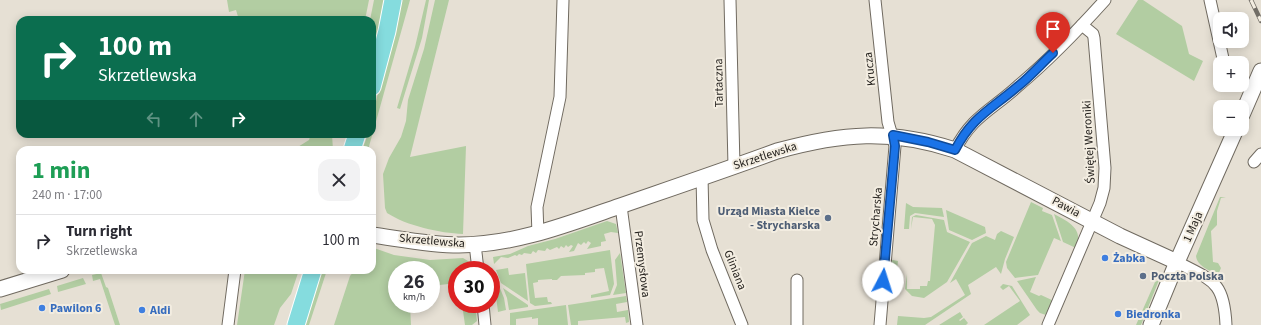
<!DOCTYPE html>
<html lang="en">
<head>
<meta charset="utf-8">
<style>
	body { margin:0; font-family:"Source Sans 3",sans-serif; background:#f2f2f3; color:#2b2b33; height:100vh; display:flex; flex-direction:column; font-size:15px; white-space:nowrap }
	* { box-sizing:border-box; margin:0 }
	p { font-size:13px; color:#7c7c81 }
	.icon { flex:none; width:22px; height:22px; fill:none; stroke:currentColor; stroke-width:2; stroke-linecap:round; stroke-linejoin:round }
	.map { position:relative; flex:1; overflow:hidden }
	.side { position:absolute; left:16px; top:146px; width:360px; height:128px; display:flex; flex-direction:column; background:#fff; border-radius:12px; box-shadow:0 2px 10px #0003 }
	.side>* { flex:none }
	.banner { position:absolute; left:16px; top:16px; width:360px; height:122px; border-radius:12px; box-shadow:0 2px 10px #0003; background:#0b6e4f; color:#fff; overflow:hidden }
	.tools { position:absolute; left:1213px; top:12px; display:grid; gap:8px }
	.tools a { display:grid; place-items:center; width:36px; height:36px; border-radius:8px; background:#fff; box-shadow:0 2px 10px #0003; font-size:20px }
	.speed { position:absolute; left:388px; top:261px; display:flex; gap:8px; font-size:20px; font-weight:700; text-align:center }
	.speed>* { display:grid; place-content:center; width:52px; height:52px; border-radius:50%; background:#fff; box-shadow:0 2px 10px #0003; line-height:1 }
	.speed small { font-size:10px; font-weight:400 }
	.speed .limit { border:6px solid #d22; background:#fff; color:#111 }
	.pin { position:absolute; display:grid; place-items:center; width:34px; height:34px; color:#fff; margin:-41px -17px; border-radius:50% 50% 50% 0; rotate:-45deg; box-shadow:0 0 4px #0007 }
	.pin .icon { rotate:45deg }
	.me { position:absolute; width:44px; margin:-22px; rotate:5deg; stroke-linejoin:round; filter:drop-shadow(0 0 3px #0008) }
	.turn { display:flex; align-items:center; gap:14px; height:84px; padding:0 16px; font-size:18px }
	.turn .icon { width:52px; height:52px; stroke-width:2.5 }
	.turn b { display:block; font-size:28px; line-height:34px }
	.lanes { display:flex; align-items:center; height:38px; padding:0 16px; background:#0003; justify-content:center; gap:20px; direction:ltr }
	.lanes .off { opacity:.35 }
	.round { display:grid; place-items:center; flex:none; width:42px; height:42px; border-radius:12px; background:#f2f2f3 }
	.summary { display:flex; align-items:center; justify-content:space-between; height:68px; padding:0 16px }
	h1 { font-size:24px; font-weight:700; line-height:30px; color:#1e9e55 }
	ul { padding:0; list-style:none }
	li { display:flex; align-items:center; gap:12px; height:52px; padding:0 16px; border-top:1px solid #e1e1e2 }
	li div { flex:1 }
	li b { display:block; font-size:15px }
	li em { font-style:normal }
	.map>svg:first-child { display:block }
	.green { fill:#b2cda2 }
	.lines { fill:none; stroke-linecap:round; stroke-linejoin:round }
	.street-casing { stroke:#706a60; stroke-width:13 }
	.secondary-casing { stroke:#706a60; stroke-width:17 }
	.primary-casing { stroke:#fff; stroke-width:19 }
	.street { stroke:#fff; stroke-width:11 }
	.secondary { stroke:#fff; stroke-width:15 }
	.primary { stroke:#85dcde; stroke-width:17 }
	.rail-casing { stroke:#716d66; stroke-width:4.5 }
	.rail { stroke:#f3ede1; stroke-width:3; stroke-dasharray:9; stroke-linecap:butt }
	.route-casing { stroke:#114b97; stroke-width:10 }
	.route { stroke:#1a73e8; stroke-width:7 }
	.service-dot { fill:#5c6f8a; stroke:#f3ede1; stroke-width:1.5 }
	.shop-dot { fill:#3f7fe0; stroke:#f3ede1; stroke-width:1.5 }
	.labels { text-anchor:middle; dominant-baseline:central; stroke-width:4; stroke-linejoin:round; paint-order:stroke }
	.street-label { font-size:12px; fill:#25221e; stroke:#f3ede1 }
	.service-label { font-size:12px; font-weight:bold; fill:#4e5e75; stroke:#f3ede1; text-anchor:end }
	.shop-label { font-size:12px; font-weight:bold; fill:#366cbe; stroke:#f3ede1; text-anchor:start }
</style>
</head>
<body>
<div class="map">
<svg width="1261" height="325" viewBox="0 0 1261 325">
	<rect width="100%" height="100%" fill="#e6e0d4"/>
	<g class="green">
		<path d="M227,0H369L365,20H239L236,10L229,12Z"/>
		<path d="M374,0H387L372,67V20H370Z"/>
		<path d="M399,0H410L368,150H362L368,134H372V119Z"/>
		<path d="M426,0H429L422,38L400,109L397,108L415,47Z"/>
		<path d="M435,0H449L410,157L466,146L463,234C440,233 407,226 387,213L385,208L383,174L389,158L401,137L406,121L408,100L424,49Z"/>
		<path d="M1138,0H1143L1182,26L1189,54L1203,61L1194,81L1116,34Z"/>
		<path d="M311,134H332L333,150H293L309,140Z"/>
		<path d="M1220,197H1226L1221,198L1217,211V225L1211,231L1213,262L1218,263L1221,268L1218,275C1209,270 1197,266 1196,256Z"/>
		<path d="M1031,202L1043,208L1042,211L1052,215L1061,241L1054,238L1038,275L1015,278L1007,268L1006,262Z"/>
		<path d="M906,203L913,207L942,208L944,217L915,213L910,216L909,229H904Z"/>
		<path d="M946,210L985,227L986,233L972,240L949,230Z"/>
		<path d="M1054,214C1069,222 1084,229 1076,248L1063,242Z"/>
		<path d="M916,215L944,220L947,232L970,242L947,282L924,298L912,296L905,289L907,274V289H920V286H927L928,281H930L935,225L932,219L913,217L911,229L912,217Z"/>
		<path d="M607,221L616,224L618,233L611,232L604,234L606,241L601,242V246L587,249L591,243L588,241L586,244L584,242L581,245L578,243L574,251L569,252L573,246L571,245L568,247L566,245L564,248L561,246L559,249L557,247L550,250L547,248L545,251L538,250L536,253L533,251L531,254L524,253L522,255L519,254L517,256L515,255L508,258L501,257L494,264L493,257L510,254L528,246L555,239Z"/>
		<path d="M1001,231L1014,237L1005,259L1001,274L996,267L968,285L971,294L925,325H897L898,316L924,318L931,317L965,295L956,279L950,283L972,243L986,236L995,240L997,234Z"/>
		<path d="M374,248L394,255L430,260L463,258L468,261L471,270H457V283L431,286V270H397V304H410L411,325H334L350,276L355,270H372V250Z"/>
		<path d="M610,250L614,284L610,295L591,298V295L609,291L604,268L595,269V272L585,273V275L561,276L557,280H552V279L538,280V282L533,283L535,298L547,297L548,302H551L552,304L535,306L530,303L526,264Z"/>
		<path d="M620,253L626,293L613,295L617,285L615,260Z"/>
		<path d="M893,260L898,261L893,300L887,297V291L891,288L893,268L890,261Z"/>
		<path d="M508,268L509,275L525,273L528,301L501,283L496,270Z"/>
		<path d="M245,270H299L291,294L280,308L274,325H237Z"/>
		<path d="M319,270H327L309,325H302Z"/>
		<path d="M491,271H493L504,298L506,310L498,312L494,280H491Z"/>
		<path d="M101,273L106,287L108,288L120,325H115L100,279L93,281L92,275Z"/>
		<path d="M1036,277L1030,292L1039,296L1041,295L1054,301L1046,315L1040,313L1037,310L1017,281Z"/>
		<path d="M83,278L86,284L58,292L57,286Z"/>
		<path d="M1159,280L1141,325H1136L1155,282Z"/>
		<path d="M1003,284L1012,286L1030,315L1017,325H984L1020,301L1009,286L1003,290L1000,287Z"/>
		<path d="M503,288L528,305V307L509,310L507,298Z"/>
		<path d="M49,289L51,294L1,310L0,304Z"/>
		<path d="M626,296L627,302L616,304L617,312L628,310L629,322L626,323L625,317L578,321V325H571L568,305Z"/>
		<path d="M462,304H475L477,321L472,325H465Z"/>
		<path d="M566,305L568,325H538V318L532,319V317L516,319V325H510V313Z"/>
		<path d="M960,312L963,317L959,320L960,321L964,318L968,323L966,325H939Z"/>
	</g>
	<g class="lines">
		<g class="street-casing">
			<g id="street">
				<path d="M730,0L734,166"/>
				<path d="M875,0L888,122L895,146L880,325"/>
				<path d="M1210,0L1224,63"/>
				<path d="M955,150C972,116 992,110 1018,86C1049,60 1078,30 1105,0"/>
				<path d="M1254,162L1261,154"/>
				<path d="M702,177L703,220L712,250L742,325"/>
				<path d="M621,206L637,325"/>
				<path d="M538,234L537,207L560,97L563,0"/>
				<path d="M475,244L478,270"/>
				<path d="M1177,262C1213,281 1224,281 1226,325"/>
				<path d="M797,280V325"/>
				<path d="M483,304L485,325"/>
				<path d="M228,325L235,270"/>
				<path d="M1048,325L1100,203L1104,188L1105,168L1094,38L1093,34L1082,25"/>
			</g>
		</g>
		<g class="secondary-casing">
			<g id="secondary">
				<path d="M1242,115L1261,71"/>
				<path d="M372,235C401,239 430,245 459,245C515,245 568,224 620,206C672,188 725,170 777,151C842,133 890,129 955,150L1120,236L1177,262"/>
				<path d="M0,289L62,270"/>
				<path d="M1151,325L1177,262L1236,129"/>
			</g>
		</g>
		<g class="primary-casing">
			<g id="primary">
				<path d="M372,87L387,31L393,0"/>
				<path d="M352,150L357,134"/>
				<path d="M296,325L313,270"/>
			</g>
		</g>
		<use href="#street" class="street"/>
		<use href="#secondary" class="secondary"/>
		<use href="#primary" class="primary"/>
		<g class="rail-casing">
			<path id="rail" d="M1251,0L1261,21"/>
		</g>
		<use href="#rail" class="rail"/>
	</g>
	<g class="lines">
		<g class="route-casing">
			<path id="route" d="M883,281L895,146L893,135L928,142L955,150C972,117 990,110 1017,87C1030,77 1041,64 1053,53"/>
		</g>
		<use href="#route" class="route"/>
	</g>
	<g class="service-dot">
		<circle cx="828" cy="218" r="4"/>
		<circle cx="1143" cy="276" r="4"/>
	</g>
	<g class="shop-dot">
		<circle cx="1105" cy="258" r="4"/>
		<circle cx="42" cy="308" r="4"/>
		<circle cx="142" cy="310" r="4"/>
		<circle cx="1118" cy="314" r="4"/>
	</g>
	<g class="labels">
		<g class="street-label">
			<text transform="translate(870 69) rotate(-96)">Krucza</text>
			<text transform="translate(719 83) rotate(-91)">Tartaczna</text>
			<text transform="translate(1089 142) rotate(-93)">Świętej Weroniki</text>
			<text transform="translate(765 156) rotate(-18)">Skrzetlewska</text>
			<text transform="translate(1066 207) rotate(28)">Pawia</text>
			<text transform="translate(876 217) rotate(-85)">Strycharska</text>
			<text transform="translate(1193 227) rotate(-66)">1 Maja</text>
			<text transform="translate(432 241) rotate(5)">Skrzetlewska</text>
			<text transform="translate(642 264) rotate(83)">Przemysłowa</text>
			<text transform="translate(735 270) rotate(68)">Gliniana</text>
		</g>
		<g class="service-label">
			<text x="820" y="211">Urząd Miasta Kielce<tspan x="820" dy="14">- Strycharska</tspan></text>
			<text x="1151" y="276" text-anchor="start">Poczta Polska</text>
		</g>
		<g class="shop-label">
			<text x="1113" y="258">Żabka</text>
			<text x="50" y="308">Pawilon 6</text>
			<text x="150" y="310">Aldi</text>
			<text x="1126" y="314">Biedronka</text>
		</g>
	</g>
</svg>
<div class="tools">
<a><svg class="icon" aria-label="sound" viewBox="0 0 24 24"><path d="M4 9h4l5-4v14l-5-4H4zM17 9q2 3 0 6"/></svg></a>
<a>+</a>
<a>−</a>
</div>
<div class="speed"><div>26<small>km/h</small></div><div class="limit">30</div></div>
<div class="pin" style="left:1053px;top:53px;background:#d93025"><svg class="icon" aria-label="arrive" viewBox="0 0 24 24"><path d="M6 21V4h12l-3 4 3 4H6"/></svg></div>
<svg class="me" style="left:883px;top:281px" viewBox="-20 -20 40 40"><circle r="19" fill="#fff"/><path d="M0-13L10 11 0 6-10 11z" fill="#1a73e8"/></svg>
<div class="banner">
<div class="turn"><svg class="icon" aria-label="right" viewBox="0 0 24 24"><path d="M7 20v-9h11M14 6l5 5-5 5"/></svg><div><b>100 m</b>Skrzetlewska</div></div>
<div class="lanes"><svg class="icon off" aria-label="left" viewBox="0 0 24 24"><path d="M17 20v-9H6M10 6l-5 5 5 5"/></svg><svg class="icon off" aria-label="ahead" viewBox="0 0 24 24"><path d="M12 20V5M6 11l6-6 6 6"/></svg><svg class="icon" aria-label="right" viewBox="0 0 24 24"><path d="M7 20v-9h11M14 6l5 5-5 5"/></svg></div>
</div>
<section class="side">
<div class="summary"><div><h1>1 min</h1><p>240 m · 17:00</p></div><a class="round"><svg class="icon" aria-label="close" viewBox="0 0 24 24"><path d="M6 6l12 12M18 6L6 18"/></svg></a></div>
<ul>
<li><svg class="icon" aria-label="right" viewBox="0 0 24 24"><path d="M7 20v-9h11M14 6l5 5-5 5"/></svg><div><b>Turn right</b><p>Skrzetlewska</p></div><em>100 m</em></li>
</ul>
</section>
</div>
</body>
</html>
